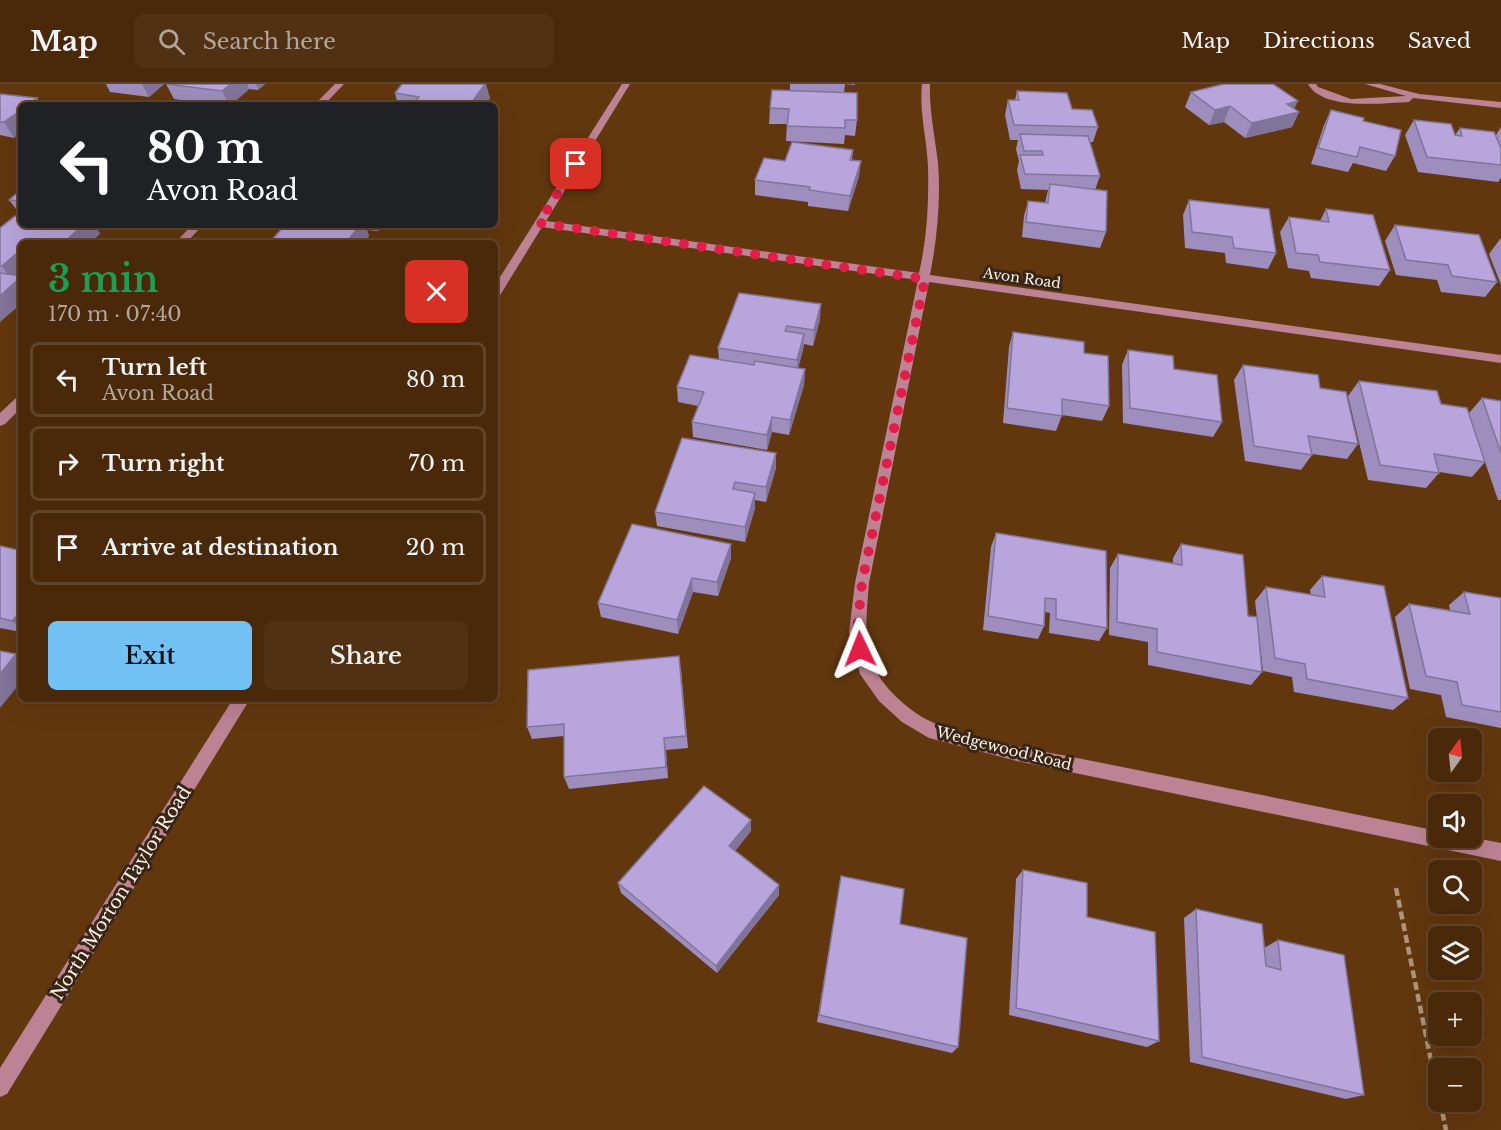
<!DOCTYPE html>
<html lang="en">
<head>
<meta charset="utf-8">
<style>
	body { margin:0; font-family:"Libre Baskerville",serif; background:#513113; color:#f1f3f6; height:100vh; display:flex; flex-direction:column; font-size:22px; white-space:nowrap }
	* { box-sizing:border-box; margin:0 }
	p { font-size:20px; color:#b2a69c }
	.icon { flex:none; width:33px; height:33px; fill:none; stroke:currentColor; stroke-width:2; stroke-linecap:round; stroke-linejoin:round }
	.map { position:relative; flex:1; overflow:hidden }
	.drawer { position:absolute; left:18px; top:156px; width:480px; height:462px; display:flex; flex-direction:column; background:#4a290a; border-radius:9px; box-shadow:0 6px 24px #0002,0 0 0 2px #61452b }
	.drawer>* { flex:none }
	.banner { position:absolute; left:18px; top:18px; width:480px; height:126px; border-radius:9px; box-shadow:0 6px 24px #0002,0 0 0 2px #61452b; background:#202124; color:#fff; overflow:hidden }
	.needle { width:39px; rotate:15deg }
	.fabs { position:absolute; left:1428px; top:644px; display:grid; gap:12px }
	.fabs a { display:grid; place-items:center; width:54px; height:54px; border-radius:9px; background:#4a290a; box-shadow:0 6px 24px #0002,0 0 0 2px #61452b; font-size:30px }
	.pin { position:absolute; display:grid; place-items:center; width:51px; height:51px; color:#fff; margin:-26px; border-radius:12px; box-shadow:0 3px 9px #0006 }
	.me { position:absolute; width:66px; margin:-33px; rotate:358deg; stroke-linejoin:round; filter:drop-shadow(0 0 4px #0008) }
	.turn { display:flex; align-items:center; gap:21px; height:126px; padding:0 30px; font-size:27px }
	.turn .icon { width:78px; height:78px; stroke-width:2.5 }
	.turn b { display:block; font-size:42px; line-height:51px }
	.round { display:grid; place-items:center; flex:none; width:63px; height:63px; border-radius:9px; background:#513113 }
	.head { display:flex; align-items:center; justify-content:space-between; height:102px; padding:0 30px }
	h1 { font-size:36px; font-weight:600; line-height:45px; color:#1e9e55 }
	.primary-button { display:flex; gap:12px; margin-top:auto; padding:12px 30px }
	.primary-button a { flex:1; height:69px; border-radius:9px; background:#72c1f5; color:#111; font-size:24px; font-weight:600; line-height:69px; text-align:center }
	.primary-button a+a { background:#513113; color:#f1f3f6 }
	ul { padding:0; list-style:none }
	li { display:flex; align-items:center; gap:18px; height:75px; margin:0 12px 9px; padding:0 18px; border:3px solid #61452b; border-radius:9px }
	li div { flex:1 }
	li b { display:block; font-size:22px }
	li em { font-style:normal }
	header { display:flex; align-items:center; gap:36px; box-sizing:border-box; height:84px; padding:0 30px; background:#4a290a; border-bottom:2px solid #61452b }
	header strong { font-size:28px }
	nav { display:flex; gap:33px; margin-inline-start:auto; font-size:21px }
	.search { width:420px; height:54px; background:#513113; display:flex; align-items:center; gap:15px; box-sizing:border-box; padding:0 21px; border-radius:9px; color:#b2a69c; font-size:22px }
	.map>svg:first-child { display:block }
	.lines { fill:none; stroke-linecap:round; stroke-linejoin:round }
	.path { stroke:#af947b; stroke-width:4.5; stroke-dasharray:8 4; stroke-linecap:butt }
	.minor { fill:#bd8394; fill-rule:evenodd }
	.wall { fill:#9d8ebd }
	.shaded-wall { fill:#80749a }
	.building { fill:#b7a5dc; stroke:#80749a; stroke-width:1.5 }
	.route { stroke:#e11d48; stroke-width:10; stroke-dasharray:0 18 }
	.labels { text-anchor:middle; dominant-baseline:central; stroke-width:6; stroke-linejoin:round; paint-order:stroke }
	.far-street-label { font-size:14px; fill:#fcf1e9; stroke:#382514 }
	.street-label { font-size:15px; fill:#fcf1e9; stroke:#382514 }
	.near-street-label { font-size:18px; fill:#fcf1e9; stroke:#382514 }
</style>
</head>
<body>
<header>
<strong>Map</strong>
<div class="search"><svg class="icon" aria-label="search" viewBox="0 0 24 24"><circle cx="10" cy="10" r="6"/><path d="M15 15l6 6"/></svg>Search here</div>
<nav><a>Map</a><a>Directions</a><a>Saved</a></nav>
</header>
<div class="map">
<svg width="1501" height="1046" viewBox="0 0 1501 1046">
	<rect width="100%" height="100%" fill="#62370e"/>
	<g class="lines">
		<g class="path">
			<path d="M1396,804L1438,1011"/>
			<path d="M1440,1017L1446,1046"/>
		</g>
		<g class="minor">
			<path d="M335,0H344L324,21H314Z"/>
			<path d="M622,0H630L546,137L919,189C927,154 929,119 928,83C927,55 919,28 922,0H930C929,26 935,53 938,79C941,116 937,155 930,191L1501,271V279L929,198L869,499C864,559 861,587 913,627C948,654 1041,666 1087,676C1204,699 1321,723 1438,747V753H1470L1501,759V777L1017,677L929,654L902,638L879,617L860,590L849,548L855,499L918,196L542,143L499,213L495,214V201Z"/>
			<path d="M1308,0H1316L1318,3L1351,15L1406,12L1365,0H1380L1419,10L1501,18V24L1413,14L1409,18C1382,19 1323,27 1308,0Z"/>
			<path d="M192,141H203L186,159H175Z"/>
			<path d="M21,312V324L5,340L0,342V329L17,313Z"/>
			<path d="M233,615H250L7,1010L0,1013V984Z"/>
		</g>
	</g>
	<g class="wall">
		<path d="M106,0H164L149,13L110,8Z"/>
		<path d="M166,0H265L258,6L249,5L231,21H219L174,15Z"/>
		<path d="M790,0H855V1L845,0L844,9L857,36L855,52L845,51L844,60L786,57L787,40H769L770,24L790,7Z"/>
		<path d="M1017,7L1072,25L1098,43L1093,58H1090L1100,92L1095,106L1106,148L1100,164L1022,153L1024,132L1028,117L1045,119L1048,106L1021,105L1017,86L1019,77L1016,65L1018,56H1010L1005,31L1008,16H1015Z"/>
		<path d="M1191,8L1295,25L1299,28L1292,43L1245,54L1224,38L1209,41L1185,23Z"/>
		<path d="M395,9L490,14L485,21H398Z"/>
		<path d="M0,10L37,14L41,21H21L14,54L0,51Z"/>
		<path d="M1331,26L1363,37L1395,72L1386,87L1353,79L1348,88L1311,80L1324,41Z"/>
		<path d="M1414,36L1455,51L1460,44L1496,51L1501,43V94L1498,98L1418,88L1405,51Z"/>
		<path d="M853,66L852,76L859,92L848,127L808,122V118L755,111V96L785,77Z"/>
		<path d="M21,106V131L9,116Z"/>
		<path d="M1189,116L1276,169L1268,185L1226,179L1225,169L1185,164L1183,131Z"/>
		<path d="M1326,125L1390,186L1379,202L1311,194L1309,187L1288,184L1280,148L1289,133L1320,137Z"/>
		<path d="M21,141H95L100,150L21,159V191L0,238V144Z"/>
		<path d="M285,141H383L378,147L367,146L369,152Z"/>
		<path d="M1395,141L1497,198L1485,213L1441,208L1437,196L1396,191L1385,157Z"/>
		<path d="M1500,155H1501V201L1489,170Z"/>
		<path d="M739,209L820,235L813,262L804,260L803,266L798,284L805,285L804,301L789,351L772,348L767,366L693,353L692,338L698,322L678,318L677,303L719,275L718,264Z"/>
		<path d="M1013,248L1084,269L1109,322L1102,337L1062,331L1056,347L1003,339L1009,263Z"/>
		<path d="M1128,266L1174,285L1222,338L1213,353L1123,339L1122,281Z"/>
		<path d="M1243,281L1320,304L1358,360L1347,375L1312,370V371L1301,386L1245,377L1234,296Z"/>
		<path d="M1359,297L1469,329L1482,314L1501,317V416H1498L1485,378L1472,393L1439,388V389L1426,404L1368,396L1348,312Z"/>
		<path d="M776,369V384L766,418L755,416V424L745,458L657,442L655,428Z"/>
		<path d="M996,449L1107,544L1099,557L1049,549L1050,529L1045,528L1044,542L1038,555L983,546L991,463Z"/>
		<path d="M731,460V474L718,512L693,508L678,550L601,533L598,519Z"/>
		<path d="M1181,460L1248,532L1262,588L1251,601L1148,581V558L1109,551L1110,484L1118,470L1173,479V474Z"/>
		<path d="M0,462L18,466L21,462V548L0,544Z"/>
		<path d="M1322,492L1408,614L1393,626L1294,608L1292,593L1263,587L1255,517L1266,503L1311,511L1310,506Z"/>
		<path d="M1464,508L1501,514V644L1446,633L1441,611L1410,605L1395,533L1409,520L1450,526L1449,521Z"/>
		<path d="M681,585L688,664L666,666L668,694L569,705L564,693V652L532,655L527,643Z"/>
		<path d="M751,747L735,767L779,801V811L717,889L621,809L618,799Z"/>
		<path d="M1023,786L1087,833L1159,957L1147,963L1009,931L1016,795Z"/>
		<path d="M841,792L900,840L958,963L952,969L817,938Z"/>
		<path d="M1196,825L1264,864L1278,856L1364,1011L1346,1015L1190,978L1184,834Z"/>
	</g>
	<g class="shaded-wall">
		<path d="M142,0H164L149,13Z"/>
		<path d="M231,0H247L249,5L231,21H229L222,7Z"/>
		<path d="M256,0H265L258,6Z"/>
		<path d="M485,0H486L490,14L485,21H470Z"/>
		<path d="M37,14L41,21H27Z"/>
		<path d="M1298,17L1292,29L1299,28L1292,43L1245,54L1252,39L1287,20Z"/>
		<path d="M1230,22L1224,38L1209,41L1215,26Z"/>
		<path d="M21,26V48L14,54L4,38Z"/>
		<path d="M861,77L859,92L848,127L850,112Z"/>
		<path d="M83,141H95L100,150L90,159H63Z"/>
		<path d="M360,141H365L369,152L364,159H346Z"/>
		<path d="M376,141H383L378,147Z"/>
		<path d="M17,169L21,175V191L13,198L2,182Z"/>
		<path d="M21,193V220L0,238V212Z"/>
		<path d="M821,220L820,235L813,262L814,246Z"/>
		<path d="M804,250L803,266L796,291L797,276Z"/>
		<path d="M805,285L804,301L789,351L790,336Z"/>
		<path d="M772,333V348L767,366V351Z"/>
		<path d="M776,369V384L766,418V403Z"/>
		<path d="M755,409V424L745,458V443Z"/>
		<path d="M731,460V474L718,512L717,498Z"/>
		<path d="M692,494L693,508L678,550L677,536Z"/>
		<path d="M21,527V544L12,537Z"/>
		<path d="M16,570L21,574V598L0,624V590Z"/>
		<path d="M664,654L666,666L668,694L666,683Z"/>
		<path d="M751,736V747L730,772L729,762Z"/>
		<path d="M779,801V811L717,889L716,882Z"/>
	</g>
	<g class="building">
		<path d="M166,0H231L222,7Z"/>
		<path d="M402,0H485L470,21H412L419,13L395,9Z"/>
		<path d="M1224,0H1273L1298,17L1287,20L1299,28L1252,39L1230,22L1215,26L1191,8Z"/>
		<path d="M772,6L857,9V36H845V44L787,42L789,25L770,24Z"/>
		<path d="M1017,7L1067,9L1072,25L1092,26L1098,43L1014,41L1008,16H1019Z"/>
		<path d="M0,10L37,14L27,21H21V26L4,38H0Z"/>
		<path d="M1331,26L1364,34L1363,37L1401,46L1395,72L1360,63L1357,73L1318,64Z"/>
		<path d="M1414,36L1451,40L1455,51L1462,52L1460,44L1494,48L1501,64V81L1427,73Z"/>
		<path d="M1020,50L1088,52L1100,92L1025,90L1020,71H1043L1042,67H1024Z"/>
		<path d="M792,58L853,66L850,76L861,77L850,112L809,106L810,103L755,96L764,74L785,77Z"/>
		<path d="M1050,100L1107,107L1106,148L1026,138L1028,117L1048,119Z"/>
		<path d="M21,106V117L9,116Z"/>
		<path d="M1189,116L1269,125L1276,169L1234,164L1232,153L1192,148Z"/>
		<path d="M1326,125L1373,131L1390,186L1320,178L1318,171L1296,169L1289,133L1329,138Z"/>
		<path d="M15,132L21,133V141H83L63,159H21V170L17,169L2,182H0V144Z"/>
		<path d="M285,141H360L346,159H269Z"/>
		<path d="M1395,141L1479,151L1497,198L1452,192L1448,181L1406,176Z"/>
		<path d="M0,189L21,192V193L0,212Z"/>
		<path d="M739,209L821,220L814,246L787,242L785,247L804,250L797,276L718,264Z"/>
		<path d="M1013,248L1084,258V269L1108,272L1109,322L1062,315V332L1007,324Z"/>
		<path d="M1128,266L1173,272L1174,285L1217,291L1222,338L1130,324Z"/>
		<path d="M690,271L754,281L755,277L805,285L790,336L772,333L767,351L692,338L704,308L677,303Z"/>
		<path d="M1243,281L1318,291L1320,304L1346,308L1358,360L1308,352L1312,371L1254,362Z"/>
		<path d="M1359,297L1437,307L1441,320L1467,324L1485,378L1434,370L1439,389L1380,381Z"/>
		<path d="M1482,314L1501,317V369Z"/>
		<path d="M682,354L776,369L766,403L735,398L733,405L755,409L745,443L655,428Z"/>
		<path d="M632,440L731,460L717,498L692,494L677,536L598,519Z"/>
		<path d="M996,449L1106,467L1107,544L1056,535V515L1045,514L1044,542L988,532Z"/>
		<path d="M1181,460L1243,471L1248,532L1257,533L1262,588L1157,568V545L1117,538L1118,470L1182,481Z"/>
		<path d="M0,462L18,466L21,462V527L12,537L0,534Z"/>
		<path d="M1322,492L1384,502L1408,614L1307,595L1305,580L1275,574L1266,503L1325,513Z"/>
		<path d="M1464,508L1501,514V628L1462,621L1457,598L1426,592L1409,520L1470,530Z"/>
		<path d="M0,567L16,570L0,590Z"/>
		<path d="M679,572L686,652L664,654L666,683L564,693V640L527,643L528,586Z"/>
		<path d="M704,702L751,736L729,762L779,801L716,882L618,799Z"/>
		<path d="M1023,786L1087,799V833L1155,848L1159,957L1016,924Z"/>
		<path d="M841,792L904,805L900,840L967,854L958,963L819,931Z"/>
		<path d="M1196,825L1262,840L1266,882L1281,886L1278,856L1344,871L1364,1011L1202,973Z"/>
	</g>
	<g class="lines">
		<path class="route" d="M576,80L539,139L925,195L862,499L857,548L860,565"/>
	</g>
	<g class="labels">
		<g class="far-street-label">
			<text transform="translate(1022 194) rotate(8)">Avon Road</text>
		</g>
		<g class="street-label">
			<text transform="translate(1004 664) rotate(14)">Wedgewood Road</text>
		</g>
		<g class="near-street-label">
			<text transform="translate(121 809) rotate(-58)">North Morton Taylor Road</text>
		</g>
	</g>
</svg>
<div class="fabs">
<a><svg class="needle" viewBox="-14 -14 28 28"><path d="M0-13l5 13h-10z" fill="#e53935"/><path d="M0 13l5-13h-10z" fill="#b2a69c"/></svg></a>
<a><svg class="icon" aria-label="sound" viewBox="0 0 24 24"><path d="M4 9h4l5-4v14l-5-4H4zM17 9q2 3 0 6"/></svg></a>
<a><svg class="icon" aria-label="search" viewBox="0 0 24 24"><circle cx="10" cy="10" r="6"/><path d="M15 15l6 6"/></svg></a>
<a><svg class="icon" aria-label="layers" viewBox="0 0 24 24"><path d="M12 4l9 5-9 5-9-5zM3 14l9 5 9-5"/></svg></a>
<a>+</a>
<a>−</a>
</div>
<div class="pin" style="left:576px;top:80px;background:#d93025"><svg class="icon" aria-label="arrive" viewBox="0 0 24 24"><path d="M6 21V4h12l-3 4 3 4H6"/></svg></div>
<svg class="me" style="left:860px;top:565px" viewBox="-20 -20 40 40"><path d="M0-17L14 15 0 8-14 15z" fill="#e11d48" stroke="#fff" stroke-width="4"/></svg>
<div class="banner">
<div class="turn"><svg class="icon" aria-label="left" viewBox="0 0 24 24"><path d="M17 20v-9H6M10 6l-5 5 5 5"/></svg><div><b>80 m</b>Avon Road</div></div>
</div>
<section class="drawer">
<div class="head"><div><h1>3 min</h1><p>170 m · 07:40</p></div><a class="round" style="background:#d93025;color:#fff"><svg class="icon" aria-label="close" viewBox="0 0 24 24"><path d="M6 6l12 12M18 6L6 18"/></svg></a></div>
<ul>
<li><svg class="icon" aria-label="left" viewBox="0 0 24 24"><path d="M17 20v-9H6M10 6l-5 5 5 5"/></svg><div><b>Turn left</b><p>Avon Road</p></div><em>80 m</em></li>
<li><svg class="icon" aria-label="right" viewBox="0 0 24 24"><path d="M7 20v-9h11M14 6l5 5-5 5"/></svg><div><b>Turn right</b></div><em>70 m</em></li>
<li><svg class="icon" aria-label="arrive" viewBox="0 0 24 24"><path d="M6 21V4h12l-3 4 3 4H6"/></svg><div><b>Arrive at destination</b></div><em>20 m</em></li>
</ul>
<div class="primary-button"><a>Exit</a><a>Share</a></div>
</section>
</div>
</body>
</html>
